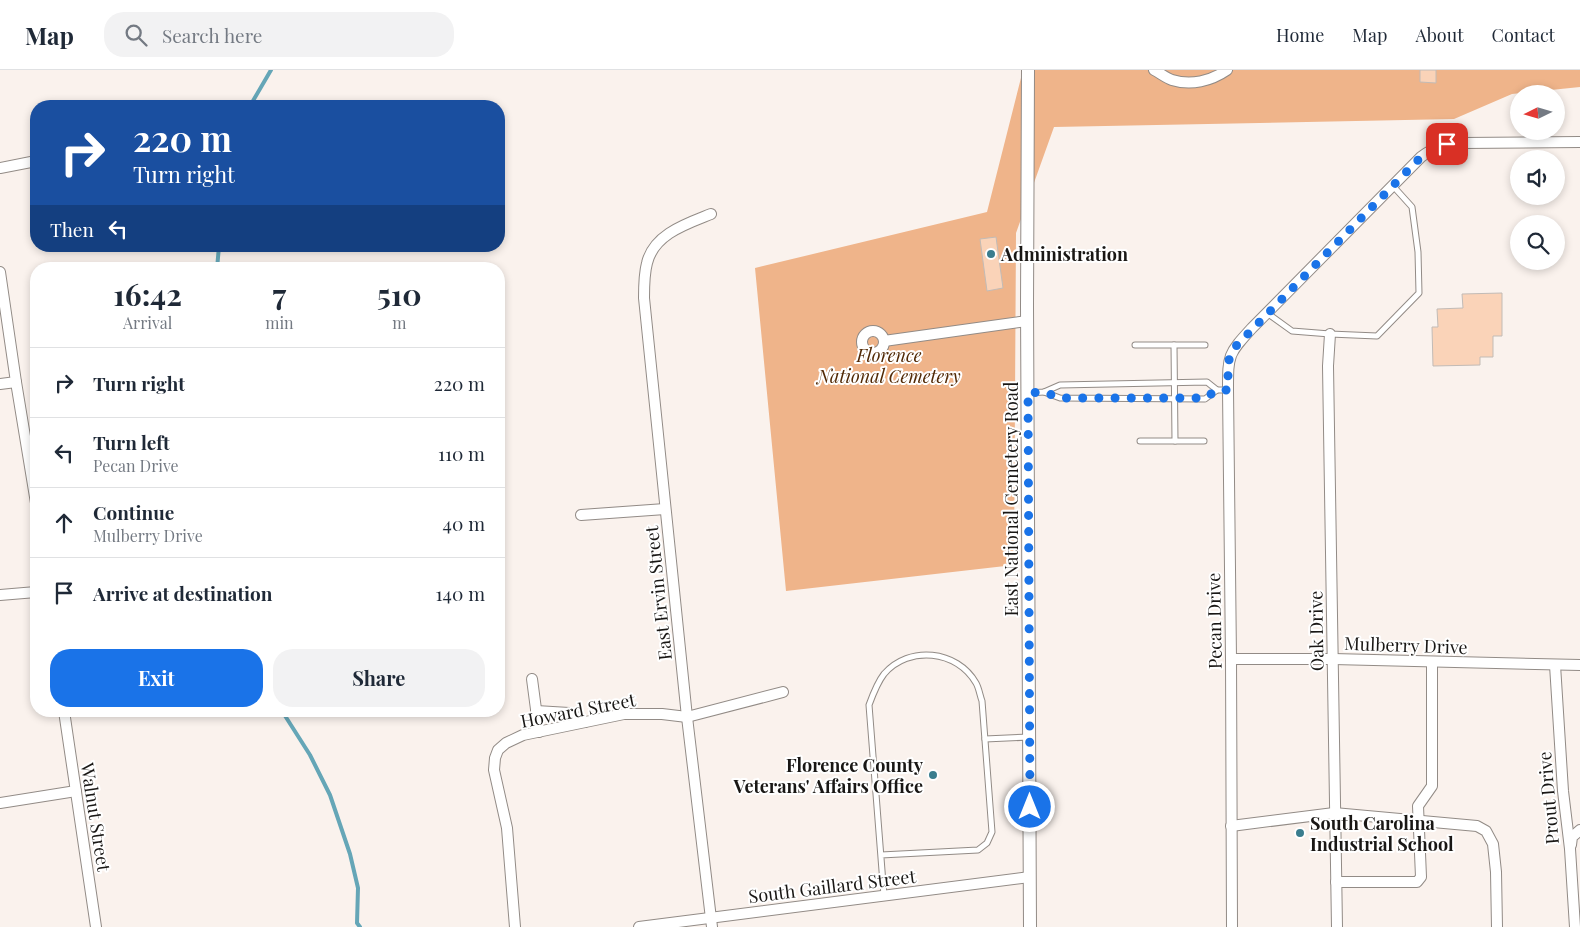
<!DOCTYPE html>
<html lang="en">
<head>
<meta charset="utf-8">
<style>
	body { margin:0; font-family:"Playfair Display",serif; background:#f2f2f3; color:#1f2937; height:100vh; display:flex; flex-direction:column; font-size:19px; white-space:nowrap }
	* { box-sizing:border-box; margin:0 }
	p { font-size:16px; color:#747a83 }
	.icon { flex:none; width:28px; height:28px; fill:none; stroke:currentColor; stroke-width:2; stroke-linecap:round; stroke-linejoin:round }
	.map { position:relative; flex:1; overflow:hidden }
	.drawer { position:absolute; left:30px; top:192px; width:475px; height:455px; display:flex; flex-direction:column; background:#fff; border-radius:20px; box-shadow:0 2px 8px #0003 }
	.drawer>* { flex:none }
	.hud { position:absolute; left:30px; top:30px; width:475px; height:152px; border-radius:20px; box-shadow:0 2px 8px #0003; background:#1a4fa0; color:#fff; overflow:hidden }
	.needle { width:32px; rotate:265deg }
	.controls { position:absolute; left:1510px; top:15px; display:grid; gap:10px }
	.controls a { display:grid; place-items:center; width:55px; height:55px; border-radius:50%; background:#fff; box-shadow:0 2px 8px #0003; font-size:25px }
	.pin { position:absolute; display:grid; place-items:center; width:42px; height:42px; color:#fff; margin:-21px; border-radius:10px; box-shadow:0 2px 8px #0006 }
	.me { position:absolute; width:55px; margin:-28px; rotate:0deg; stroke-linejoin:round; filter:drop-shadow(0 0 4px #0008) }
	.turn { display:flex; align-items:center; gap:18px; height:105px; padding:0 20px; font-size:22px }
	.turn .icon { width:65px; height:65px; stroke-width:2.5 }
	.turn b { display:block; font-size:35px; line-height:42px }
	.then { display:flex; align-items:center; height:48px; padding:0 20px; background:#0003; gap:10px; font-size:19px }
	.eta { display:flex; justify-content:space-evenly; align-items:center; height:85px; text-align:center }
	.eta b { font-size:30px; font-weight:700; line-height:35px }
	.primary-button { display:flex; gap:10px; margin-top:auto; padding:10px 20px }
	.primary-button a { flex:1; height:58px; border-radius:20px; background:#1a73e8; color:#fff; font-size:20px; font-weight:700; line-height:58px; text-align:center }
	.primary-button a+a { background:#f2f2f3; color:#1f2937 }
	ul { padding:0; list-style:none }
	li { display:flex; align-items:center; gap:15px; height:70px; padding:0 20px; border-top:1px solid #e0e1e3 }
	li div { flex:1 }
	li b { display:block; font-size:19px }
	li em { font-style:normal }
	header { display:flex; align-items:center; gap:30px; box-sizing:border-box; height:70px; padding:0 25px; background:#fff; border-bottom:1px solid #e0e1e3 }
	header strong { font-size:24px }
	nav { display:flex; gap:28px; margin-inline-start:auto; font-size:18px }
	.search { width:350px; height:45px; background:#f2f2f3; display:flex; align-items:center; gap:12px; box-sizing:border-box; padding:0 18px; border-radius:20px; color:#747a83; font-size:19px }
	.map>svg:first-child { display:block }
	.green { fill:#efb48a }
	.lines { fill:none; stroke-linecap:round; stroke-linejoin:round }
	.stream { stroke:#65a6b7; stroke-width:4 }
	.building { fill:#fad3b8; stroke:#c2bbb6 }
	.service-casing { stroke:#928b86; stroke-width:7 }
	.minor-casing { stroke:#928b86; stroke-width:12 }
	.tertiary-casing { stroke:#928b86; stroke-width:14 }
	.service { stroke:#fff; stroke-width:5 }
	.minor { stroke:#fff; stroke-width:10 }
	.tertiary { stroke:#fff; stroke-width:12 }
	.route { stroke:#1a73e8; stroke-width:9; stroke-dasharray:0 16.2 }
	.poi-dot { fill:#3a7d8e; stroke:#fff; stroke-width:2 }
	.labels { text-anchor:middle; dominant-baseline:central; stroke-width:4; stroke-linejoin:round; paint-order:stroke }
	.poi-label { font-size:18px; font-weight:bold; fill:#191715; stroke:#fff; text-anchor:start }
	.park-label { font-size:18px; font-style:italic; fill:#512905; stroke:#fff }
	.street-label { font-size:18px; fill:#191715; stroke:#fff }
</style>
</head>
<body>
<header>
<strong>Map</strong>
<div class="search"><svg class="icon" aria-label="search" viewBox="0 0 24 24"><circle cx="10" cy="10" r="6"/><path d="M15 15l6 6"/></svg>Search here</div>
<nav><a>Home</a><a>Map</a><a>About</a><a>Contact</a></nav>
</header>
<div class="map">
<svg width="1580" height="857" viewBox="0 0 1580 857">
	<rect width="100%" height="100%" fill="#faf2ed"/>
	<path class="green" d="M1023,0H1580V17L1512,24L1454,49L1054,57L1016,163L1014,495L786,521L755,198L987,142Z"/>
	<g class="lines">
		<g class="stream">
			<path d="M250,36L271,0"/>
			<path d="M217,199L219,176"/>
			<path d="M282,641L310,685L330,725L350,784L358,818L357,853L360,857"/>
		</g>
	</g>
	<g class="building">
		<path d="M1420,0H1436V13L1420,12Z"/>
		<path d="M996,167L1003,218L987,221L980,169Z"/>
		<path d="M1502,223V266H1493V287H1480V295L1433,296L1432,257H1438L1437,239L1463,238L1462,224Z"/>
	</g>
	<g class="lines">
		<g class="service-casing">
			<g id="service">
				<path d="M1267,243L1292,261L1330,264L1377,266L1419,223L1418,182L1412,137L1393,116"/>
				<path d="M1135,275H1205"/>
				<path d="M1174,275L1175,371"/>
				<path d="M1044,322L1060,328L1205,329L1217,320H1228"/>
				<path d="M1029,323L1044,322L1060,315L1207,312L1217,320"/>
				<path d="M1140,371H1204"/>
				<path d="M985,669L1030,667"/>
				<path d="M881,785L978,780L987,773L992,762L982,631C980,626 979,618 976,613C957,580 909,575 884,604C877,613 873,624 869,635L884,826"/>
			</g>
		</g>
		<g class="minor-casing">
			<g id="minor">
				<path d="M1154,0C1160,3 1166,8 1172,10C1191,16 1211,11 1227,0"/>
				<path d="M0,98L36,91"/>
				<path d="M711,144C686,154 654,164 647,193C644,204 644,217 644,228L687,647L712,857"/>
				<path d="M0,202L16,312L36,433"/>
				<circle cx="873" cy="272" r="11"/>
				<path d="M1330,264L1328,296L1337,857"/>
				<path d="M884,271L1027,251"/>
				<path d="M0,314L16,312"/>
				<path d="M581,445L665,439"/>
				<path d="M0,525L36,522"/>
				<path d="M1231,589H1333L1580,595"/>
				<path d="M1555,595L1563,721L1570,779L1575,857"/>
				<path d="M532,609L539,662"/>
				<path d="M64,641L96,857"/>
				<path d="M536,641L569,643L585,652"/>
				<path d="M0,733L76,721"/>
				<path d="M1231,756L1334,743L1477,756L1486,761L1493,774L1496,802L1497,857"/>
				<path d="M1571,775L1572,767L1580,760"/>
				<path d="M1336,812H1417L1421,807L1418,736L1432,716V592"/>
				<path d="M515,857L507,758L494,700L495,688L498,680L506,673L523,665L624,644H662L687,647L783,622"/>
				<path d="M639,857L1030,807"/>
				<path d="M1232,857L1231,589L1228,320C1228,285 1228,284 1252,258L1421,87C1434,77 1446,74 1462,73L1580,72"/>
			</g>
		</g>
		<g class="tertiary-casing">
			<path id="tertiary" d="M1028,0L1027,236L1030,857"/>
		</g>
		<use href="#service" class="service"/>
		<use href="#minor" class="minor"/>
		<use href="#tertiary" class="tertiary"/>
	</g>
	<g class="lines">
		<path class="route" d="M1030,737L1028,323L1044,322L1060,328H1205L1217,320H1228V292L1236,276L1421,87L1430,81L1447,74"/>
	</g>
	<g class="poi-dot">
		<circle cx="991" cy="184" r="5"/>
		<circle cx="933" cy="705" r="5"/>
		<circle cx="1300" cy="763" r="5"/>
	</g>
	<g class="labels">
		<g class="poi-label">
			<text x="1001" y="184">Administration</text>
			<text x="923" y="695" text-anchor="end">Florence County<tspan x="923" dy="21">Veterans' Affairs Office</tspan></text>
			<text x="1310" y="753">South Carolina<tspan x="1310" dy="21">Industrial School</tspan></text>
		</g>
		<g class="park-label">
			<text x="889" y="285">Florence<tspan x="889" dy="21">National Cemetery</tspan></text>
		</g>
		<g class="street-label">
			<text transform="translate(1011 429) rotate(-90)">East National Cemetery Road</text>
			<text transform="translate(658 523) rotate(-96)">East Ervin Street</text>
			<text transform="translate(1214 551) rotate(-91)">Pecan Drive</text>
			<text transform="translate(1316 561) rotate(-91)">Oak Drive</text>
			<text transform="translate(1406 575) rotate(2)">Mulberry Drive</text>
			<text transform="translate(578 640) rotate(-11)">Howard Street</text>
			<text transform="translate(1548 728) rotate(-95)">Prout Drive</text>
			<text transform="translate(96 747) rotate(81)">Walnut Street</text>
			<text transform="translate(832 816) rotate(-7)">South Gaillard Street</text>
		</g>
	</g>
</svg>
<div class="controls">
<a><svg class="needle" viewBox="-14 -14 28 28"><path d="M0-13l5 13h-10z" fill="#e53935"/><path d="M0 13l5-13h-10z" fill="#747a83"/></svg></a>
<a><svg class="icon" aria-label="sound" viewBox="0 0 24 24"><path d="M4 9h4l5-4v14l-5-4H4zM17 9q2 3 0 6"/></svg></a>
<a><svg class="icon" aria-label="search" viewBox="0 0 24 24"><circle cx="10" cy="10" r="6"/><path d="M15 15l6 6"/></svg></a>
</div>
<div class="pin" style="left:1447px;top:74px;background:#d93025"><svg class="icon" aria-label="arrive" viewBox="0 0 24 24"><path d="M6 21V4h12l-3 4 3 4H6"/></svg></div>
<svg class="me" style="left:1030px;top:737px" viewBox="-20 -20 40 40"><circle r="17" fill="#1a73e8" stroke="#fff" stroke-width="3"/><path d="M0-11L8 9 0 5-8 9z" fill="#fff"/></svg>
<div class="hud">
<div class="turn"><svg class="icon" aria-label="right" viewBox="0 0 24 24"><path d="M7 20v-9h11M14 6l5 5-5 5"/></svg><div><b>220 m</b>Turn right</div></div>
<div class="then">Then<svg class="icon" aria-label="left" viewBox="0 0 24 24"><path d="M17 20v-9H6M10 6l-5 5 5 5"/></svg></div>
</div>
<section class="drawer">
<div class="eta">
<div><b>16:42</b><p>Arrival</p></div>
<div><b>7</b><p>min</p></div>
<div><b>510</b><p>m</p></div>
</div>
<ul>
<li><svg class="icon" aria-label="right" viewBox="0 0 24 24"><path d="M7 20v-9h11M14 6l5 5-5 5"/></svg><div><b>Turn right</b></div><em>220 m</em></li>
<li><svg class="icon" aria-label="left" viewBox="0 0 24 24"><path d="M17 20v-9H6M10 6l-5 5 5 5"/></svg><div><b>Turn left</b><p>Pecan Drive</p></div><em>110 m</em></li>
<li><svg class="icon" aria-label="ahead" viewBox="0 0 24 24"><path d="M12 20V5M6 11l6-6 6 6"/></svg><div><b>Continue</b><p>Mulberry Drive</p></div><em>40 m</em></li>
<li><svg class="icon" aria-label="arrive" viewBox="0 0 24 24"><path d="M6 21V4h12l-3 4 3 4H6"/></svg><div><b>Arrive at destination</b></div><em>140 m</em></li>
</ul>
<div class="primary-button"><a>Exit</a><a>Share</a></div>
</section>
</div>
</body>
</html>
